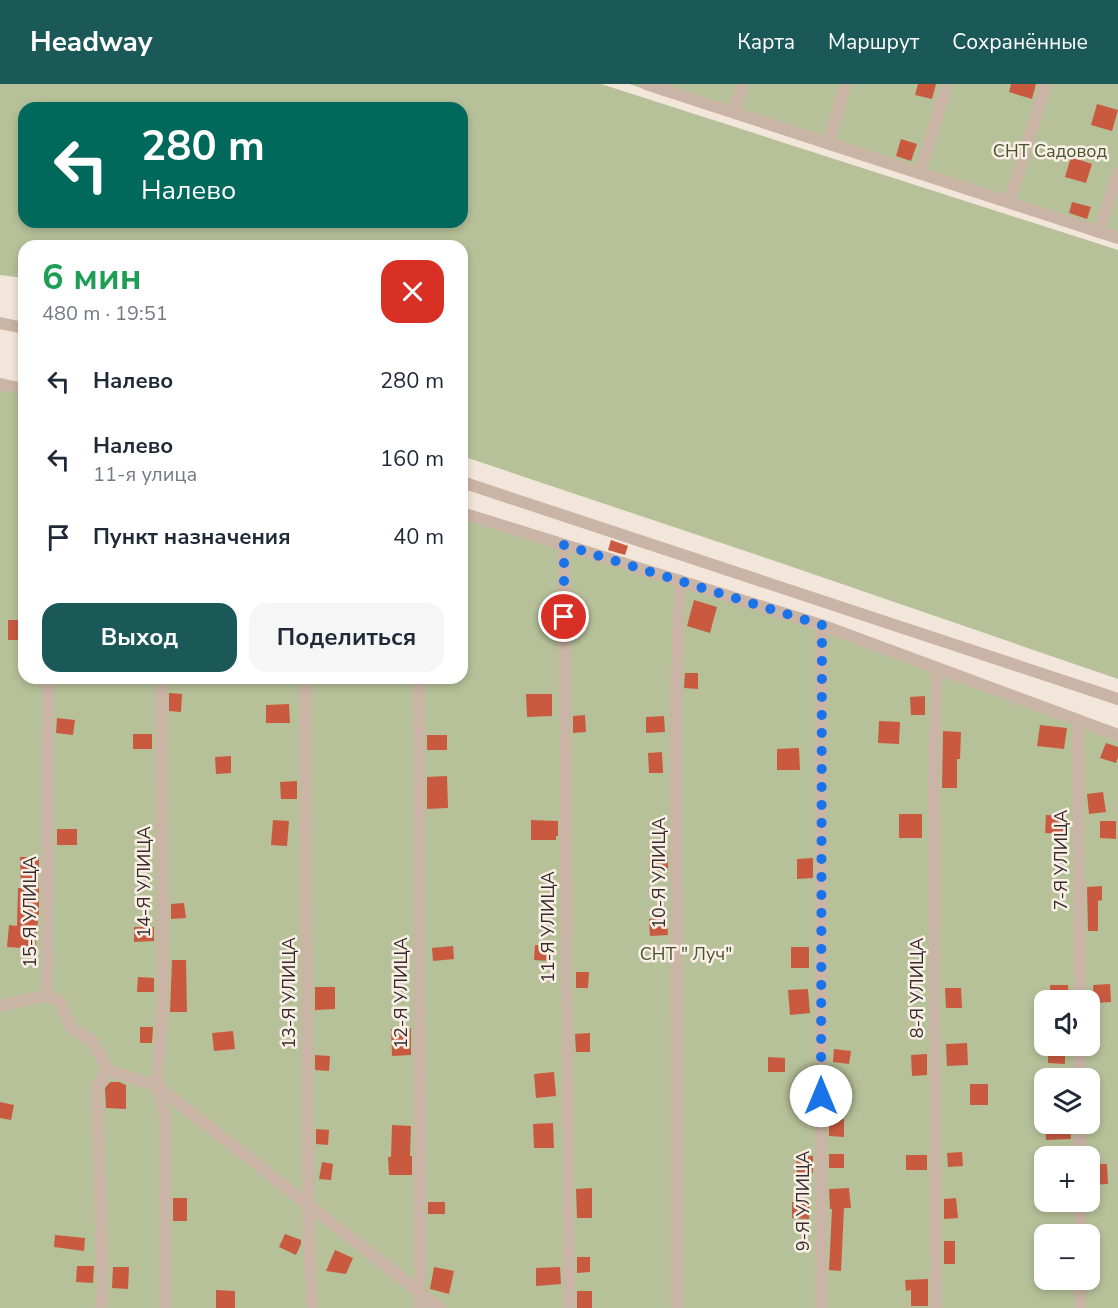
<!DOCTYPE html>
<html lang="ru">
<head>
<meta charset="utf-8">
<style>
	body { margin:0; font-family:"Nunito Sans",sans-serif; background:#f6f6f7; color:#1f2937; height:100vh; display:flex; flex-direction:column; font-size:22px; white-space:nowrap }
	* { box-sizing:border-box; margin:0 }
	p { font-size:20px; color:#747a83 }
	.icon { flex:none; width:33px; height:33px; fill:none; stroke:currentColor; stroke-width:2; stroke-linecap:round; stroke-linejoin:round }
	.map { position:relative; flex:1; overflow:hidden }
	.sheet { position:absolute; left:18px; top:156px; width:450px; height:444px; display:flex; flex-direction:column; background:#fff; border-radius:18px; box-shadow:0 3px 9px #0003 }
	.sheet>* { flex:none }
	.top-card { position:absolute; left:18px; top:18px; width:450px; height:126px; border-radius:18px; box-shadow:0 3px 9px #0003; background:#00695c; color:#fff; overflow:hidden }
	.buttons { position:absolute; left:1034px; top:906px; display:grid; gap:12px }
	.buttons a { display:grid; place-items:center; width:66px; height:66px; border-radius:12px; background:#fff; box-shadow:0 3px 9px #0003; font-size:30px }
	.pin { position:absolute; display:grid; place-items:center; width:51px; height:51px; color:#fff; margin:-26px; border:3px solid #fff; border-radius:50%; box-shadow:0 2px 6px #0007 }
	.me { position:absolute; width:66px; margin:-33px; rotate:0deg; stroke-linejoin:round; filter:drop-shadow(0 0 4px #0008) }
	.turn { display:flex; align-items:center; gap:21px; height:126px; padding:0 24px; font-size:27px }
	.turn .icon { width:78px; height:78px; stroke-width:2.5 }
	.turn b { display:block; font-size:42px; line-height:51px }
	.round { display:grid; place-items:center; flex:none; width:63px; height:63px; border-radius:18px; background:#f6f6f7 }
	.headline { display:flex; align-items:center; justify-content:space-between; height:102px; padding:0 24px }
	h1 { font-size:36px; font-weight:700; line-height:45px; color:#1e9e55 }
	.button { display:flex; gap:12px; margin-top:auto; padding:12px 24px }
	.button a { flex:1; height:69px; border-radius:18px; background:#1b5858; color:#fff; font-size:24px; font-weight:700; line-height:69px; text-align:center }
	.button a+a { background:#f6f6f7; color:#1f2937 }
	ul { padding:0; list-style:none }
	li { display:flex; align-items:center; gap:18px; height:78px; padding:0 24px }
	li div { flex:1 }
	li b { display:block; font-size:22px }
	li em { font-style:normal }
	header { display:flex; align-items:center; gap:36px; box-sizing:border-box; height:84px; padding:0 30px; background:#1b5858; color:#fff }
	header strong { font-size:28px }
	nav { display:flex; gap:33px; margin-inline-start:auto; font-size:21px }
	.map>svg:first-child { display:block }
	.green { fill:#b6c199; fill-rule:evenodd }
	.building { fill:#c95a40 }
	.lines { fill:none; stroke-linecap:round; stroke-linejoin:round }
	.minor { stroke:#cab4a5; stroke-width:12 }
	.route { stroke:#1a73e8; stroke-width:10; stroke-dasharray:0 18 }
	.labels { text-anchor:middle; dominant-baseline:central; stroke-width:5; stroke-linejoin:round; paint-order:stroke }
	.park-label { font-size:18px; fill:#47552a; stroke:#faefe6 }
	.street-label { font-size:18px; fill:#362b27; stroke:#faefe6 }
</style>
</head>
<body>
<header>
<strong>Headway</strong>
<nav><a>Карта</a><a>Маршрут</a><a>Сохранённые</a></nav>
</header>
<div class="map">
<svg width="1118" height="1224" viewBox="0 0 1118 1224">
	<rect width="100%" height="100%" fill="#f2e5d9"/>
	<g class="green">
		<path d="M0,0H601L1118,166V595L775,477L462,372V162H24V194L0,191ZM24,24H462V138H24Z"/>
		<path d="M629,0H1118V158Z"/>
		<path d="M0,297L24,302V594H462V428L1118,646V1224H0ZM1044,916H1089V962H1044ZM1044,994H1089V1040H1044ZM1044,1072H1089V1118H1044ZM1044,1150H1089V1196H1044Z"/>
	</g>
	<g class="building">
		<path d="M918,0H936L932,15L915,11Z"/>
		<path d="M1011,0H1036L1032,15L1009,8Z"/>
		<path d="M1097,20L1118,26L1112,47L1091,41Z"/>
		<path d="M901,55L917,60L911,77L896,72Z"/>
		<path d="M1071,73L1092,80L1086,99L1065,93Z"/>
		<path d="M1072,118L1091,123L1087,135L1069,129Z"/>
		<path d="M611,456L628,462L625,471L608,466Z"/>
		<path d="M694,516L717,523L710,549L687,542Z"/>
		<rect x="8" y="536" width="16" height="20"/>
		<path d="M685,589H698V605L684,604Z"/>
		<path d="M169,609L182,610L181,628L169,627Z"/>
		<path d="M526,610H552V632L527,633Z"/>
		<path d="M925,612V631H911L910,613Z"/>
		<path d="M289,620L290,639H266V621Z"/>
		<path d="M585,631L586,648L573,649V632Z"/>
		<path d="M664,632L665,648L646,649V633Z"/>
		<path d="M57,634L75,636L73,651L56,649Z"/>
		<path d="M879,637L900,638L899,660L878,659Z"/>
		<path d="M1040,641L1067,644L1064,665L1037,662Z"/>
		<path d="M943,647L961,648L960,675H957V704H942Z"/>
		<rect x="133" y="650" width="19" height="15"/>
		<rect x="427" y="651" width="20" height="15"/>
		<path d="M1106,659L1118,663V673L1116,679L1100,674Z"/>
		<path d="M799,664L800,686H777V665Z"/>
		<path d="M662,668L663,689H649L648,669Z"/>
		<path d="M231,672V689L216,690L215,673Z"/>
		<path d="M447,692L448,724L427,725V693Z"/>
		<path d="M297,697V715H281L280,698Z"/>
		<path d="M1103,708L1106,728L1089,730L1087,710Z"/>
		<rect x="899" y="730" width="23" height="24"/>
		<path d="M1046,731L1065,732L1064,750L1045,749Z"/>
		<path d="M273,736L289,737L287,762L271,761Z"/>
		<path d="M531,736L558,737V752H556V756H531Z"/>
		<path d="M1100,737H1116V755L1100,754Z"/>
		<rect x="57" y="745" width="20" height="16"/>
		<rect x="649" y="770" width="19" height="17"/>
		<path d="M20,773H39V827L35,865L7,863L9,841L17,842L18,804H21Z"/>
		<path d="M813,774V794L797,795V775Z"/>
		<path d="M1102,802V816L1098,817V847H1088L1087,803Z"/>
		<path d="M184,819L186,834L171,835V820Z"/>
		<path d="M667,834L668,851L650,852L649,835Z"/>
		<path d="M134,843H154V857L134,858Z"/>
		<path d="M535,861L552,862L551,877L534,876Z"/>
		<path d="M453,862L454,875L433,877L432,864Z"/>
		<rect x="791" y="863" width="18" height="21"/>
		<path d="M172,876H186L187,928H170Z"/>
		<path d="M576,888H589L588,904H576Z"/>
		<path d="M138,893L154,894V908H137Z"/>
		<path d="M1110,900L1111,918L1094,919L1093,901Z"/>
		<path d="M1050,901H1068L1069,916H1051Z"/>
		<path d="M315,903H335V925L315,926Z"/>
		<path d="M945,904H961L962,924H946Z"/>
		<path d="M808,905L810,929L790,931L788,906Z"/>
		<path d="M140,943H153L152,959H140Z"/>
		<path d="M411,944V971L392,972L391,945Z"/>
		<path d="M233,947L235,965L214,967L212,949Z"/>
		<path d="M590,949V968H576L575,950Z"/>
		<path d="M967,959L968,981L947,982L946,960Z"/>
		<path d="M1048,962H1065V980L1048,979Z"/>
		<path d="M834,965L851,967L849,980L833,978Z"/>
		<path d="M927,970V991L912,992L911,971Z"/>
		<path d="M315,971L330,972L329,987L315,986Z"/>
		<path d="M768,973L785,974V988H768Z"/>
		<path d="M554,988L556,1012L536,1014L534,990Z"/>
		<path d="M110,998H119L126,1001V1025L106,1024L105,1004Z"/>
		<rect x="970" y="1000" width="18" height="21"/>
		<path d="M0,1018L14,1021L11,1036L0,1034Z"/>
		<path d="M829,1035H844V1053L829,1052Z"/>
		<path d="M553,1039L554,1064H534L533,1040Z"/>
		<path d="M1045,1040H1070L1071,1055L1046,1056Z"/>
		<path d="M392,1041L411,1042L410,1072H412V1091H389L388,1073H391Z"/>
		<path d="M316,1045L329,1046L328,1061L316,1060Z"/>
		<path d="M962,1068L963,1082L948,1083L947,1069Z"/>
		<rect x="829" y="1070" width="15" height="14"/>
		<rect x="906" y="1071" width="21" height="15"/>
		<path d="M813,1072V1089L797,1090L796,1073Z"/>
		<path d="M322,1078L333,1080L331,1096L319,1095Z"/>
		<path d="M1089,1080H1107L1108,1100L1089,1101Z"/>
		<path d="M592,1104V1134H577L576,1105Z"/>
		<path d="M849,1104L851,1124H844L841,1187L829,1186L832,1125H830L829,1105Z"/>
		<rect x="173" y="1114" width="14" height="23"/>
		<path d="M956,1114L958,1134L944,1135V1115Z"/>
		<rect x="428" y="1118" width="17" height="12"/>
		<path d="M792,1118H810L809,1135L792,1134Z"/>
		<path d="M285,1150L301,1156V1160L296,1171L279,1163Z"/>
		<path d="M55,1151L85,1154L84,1167L54,1163Z"/>
		<rect x="944" y="1157" width="11" height="23"/>
		<path d="M335,1166L353,1174L346,1190L326,1187Z"/>
		<path d="M577,1173H590V1188L577,1189Z"/>
		<path d="M77,1182H94L93,1199L76,1198Z"/>
		<path d="M113,1183H129L128,1205L112,1204Z"/>
		<path d="M434,1183L454,1187L449,1210L430,1205Z"/>
		<path d="M560,1183L561,1200L536,1202V1184Z"/>
		<path d="M928,1195V1222H911V1206L906,1207L905,1196Z"/>
		<path d="M216,1206L235,1207V1224H216Z"/>
		<rect x="577" y="1207" width="15" height="17"/>
	</g>
	<g class="lines">
		<g class="minor">
			<path d="M646,0L1118,154"/>
			<path d="M734,28L743,0"/>
			<path d="M828,59L846,0"/>
			<path d="M920,89L947,0"/>
			<path d="M1009,118L1046,0"/>
			<path d="M1099,148L1118,89"/>
			<path d="M0,239L24,244"/>
			<path d="M0,300L24,305"/>
			<path d="M462,398L1118,615"/>
			<path d="M462,429L821,541L1118,651"/>
			<path d="M564,461L569,1224"/>
			<path d="M48,594L47,911L60,918L71,944L92,957L108,986L157,1002L440,1224"/>
			<path d="M161,594L163,916L157,1002L165,1030V1224"/>
			<path d="M305,594L308,1120L312,1224"/>
			<path d="M419,594L420,1224"/>
			<path d="M1078,636L1080,916"/>
			<path d="M0,922L47,911"/>
			<path d="M1080,962V994"/>
			<path d="M1080,1040V1072"/>
			<path d="M1080,1118V1150"/>
			<path d="M1080,1196V1224"/>
			<path d="M101,1224L103,1206L97,1002L108,986"/>
			<path d="M677,1224L676,609L680,497"/>
			<path d="M821,1224V541"/>
			<path d="M936,1224L934,678L937,584"/>
		</g>
	</g>
	<g class="lines">
		<path class="route" d="M564,533V461L822,541L821,1012"/>
	</g>
	<g class="labels">
		<g class="park-label">
			<text x="1050" y="67">СНТ Садовод</text>
			<text x="686" y="870">СНТ " Луч"</text>
		</g>
		<g class="street-label">
			<text transform="translate(1061 776) rotate(-90)">7-Я УЛИЦА</text>
			<text transform="translate(659 789) rotate(-90)">10-Я УЛИЦА</text>
			<text transform="translate(144 798) rotate(-90)">14-Я УЛИЦА</text>
			<text transform="translate(30 828) rotate(-90)">15-Я УЛИЦА</text>
			<text transform="translate(548 843) rotate(-90)">11-Я УЛИЦА</text>
			<text transform="translate(917 904) rotate(-90)">8-Я УЛИЦА</text>
			<text transform="translate(289 909) rotate(-90)">13-Я УЛИЦА</text>
			<text transform="translate(401 909) rotate(-90)">12-Я УЛИЦА</text>
			<text transform="translate(803 1117) rotate(-90)">9-Я УЛИЦА</text>
		</g>
	</g>
</svg>
<div class="buttons">
<a><svg class="icon" aria-label="sound" viewBox="0 0 24 24"><path d="M4 9h4l5-4v14l-5-4H4zM17 9q2 3 0 6"/></svg></a>
<a><svg class="icon" aria-label="layers" viewBox="0 0 24 24"><path d="M12 4l9 5-9 5-9-5zM3 14l9 5 9-5"/></svg></a>
<a>+</a>
<a>−</a>
</div>
<div class="pin" style="left:564px;top:533px;background:#d93025"><svg class="icon" aria-label="arrive" viewBox="0 0 24 24"><path d="M6 21V4h12l-3 4 3 4H6"/></svg></div>
<svg class="me" style="left:821px;top:1012px" viewBox="-20 -20 40 40"><circle r="19" fill="#fff"/><path d="M0-13L10 11 0 6-10 11z" fill="#1a73e8"/></svg>
<div class="top-card">
<div class="turn"><svg class="icon" aria-label="left" viewBox="0 0 24 24"><path d="M17 20v-9H6M10 6l-5 5 5 5"/></svg><div><b>280 m</b>Налево</div></div>
</div>
<section class="sheet">
<div class="headline"><div><h1>6 мин</h1><p>480 m · 19:51</p></div><a class="round" style="background:#d93025;color:#fff"><svg class="icon" aria-label="close" viewBox="0 0 24 24"><path d="M6 6l12 12M18 6L6 18"/></svg></a></div>
<ul>
<li><svg class="icon" aria-label="left" viewBox="0 0 24 24"><path d="M17 20v-9H6M10 6l-5 5 5 5"/></svg><div><b>Налево</b></div><em>280 m</em></li>
<li><svg class="icon" aria-label="left" viewBox="0 0 24 24"><path d="M17 20v-9H6M10 6l-5 5 5 5"/></svg><div><b>Налево</b><p>11-я улица</p></div><em>160 m</em></li>
<li><svg class="icon" aria-label="arrive" viewBox="0 0 24 24"><path d="M6 21V4h12l-3 4 3 4H6"/></svg><div><b>Пункт назначения</b></div><em>40 m</em></li>
</ul>
<div class="button"><a>Выход</a><a>Поделиться</a></div>
</section>
</div>
</body>
</html>
